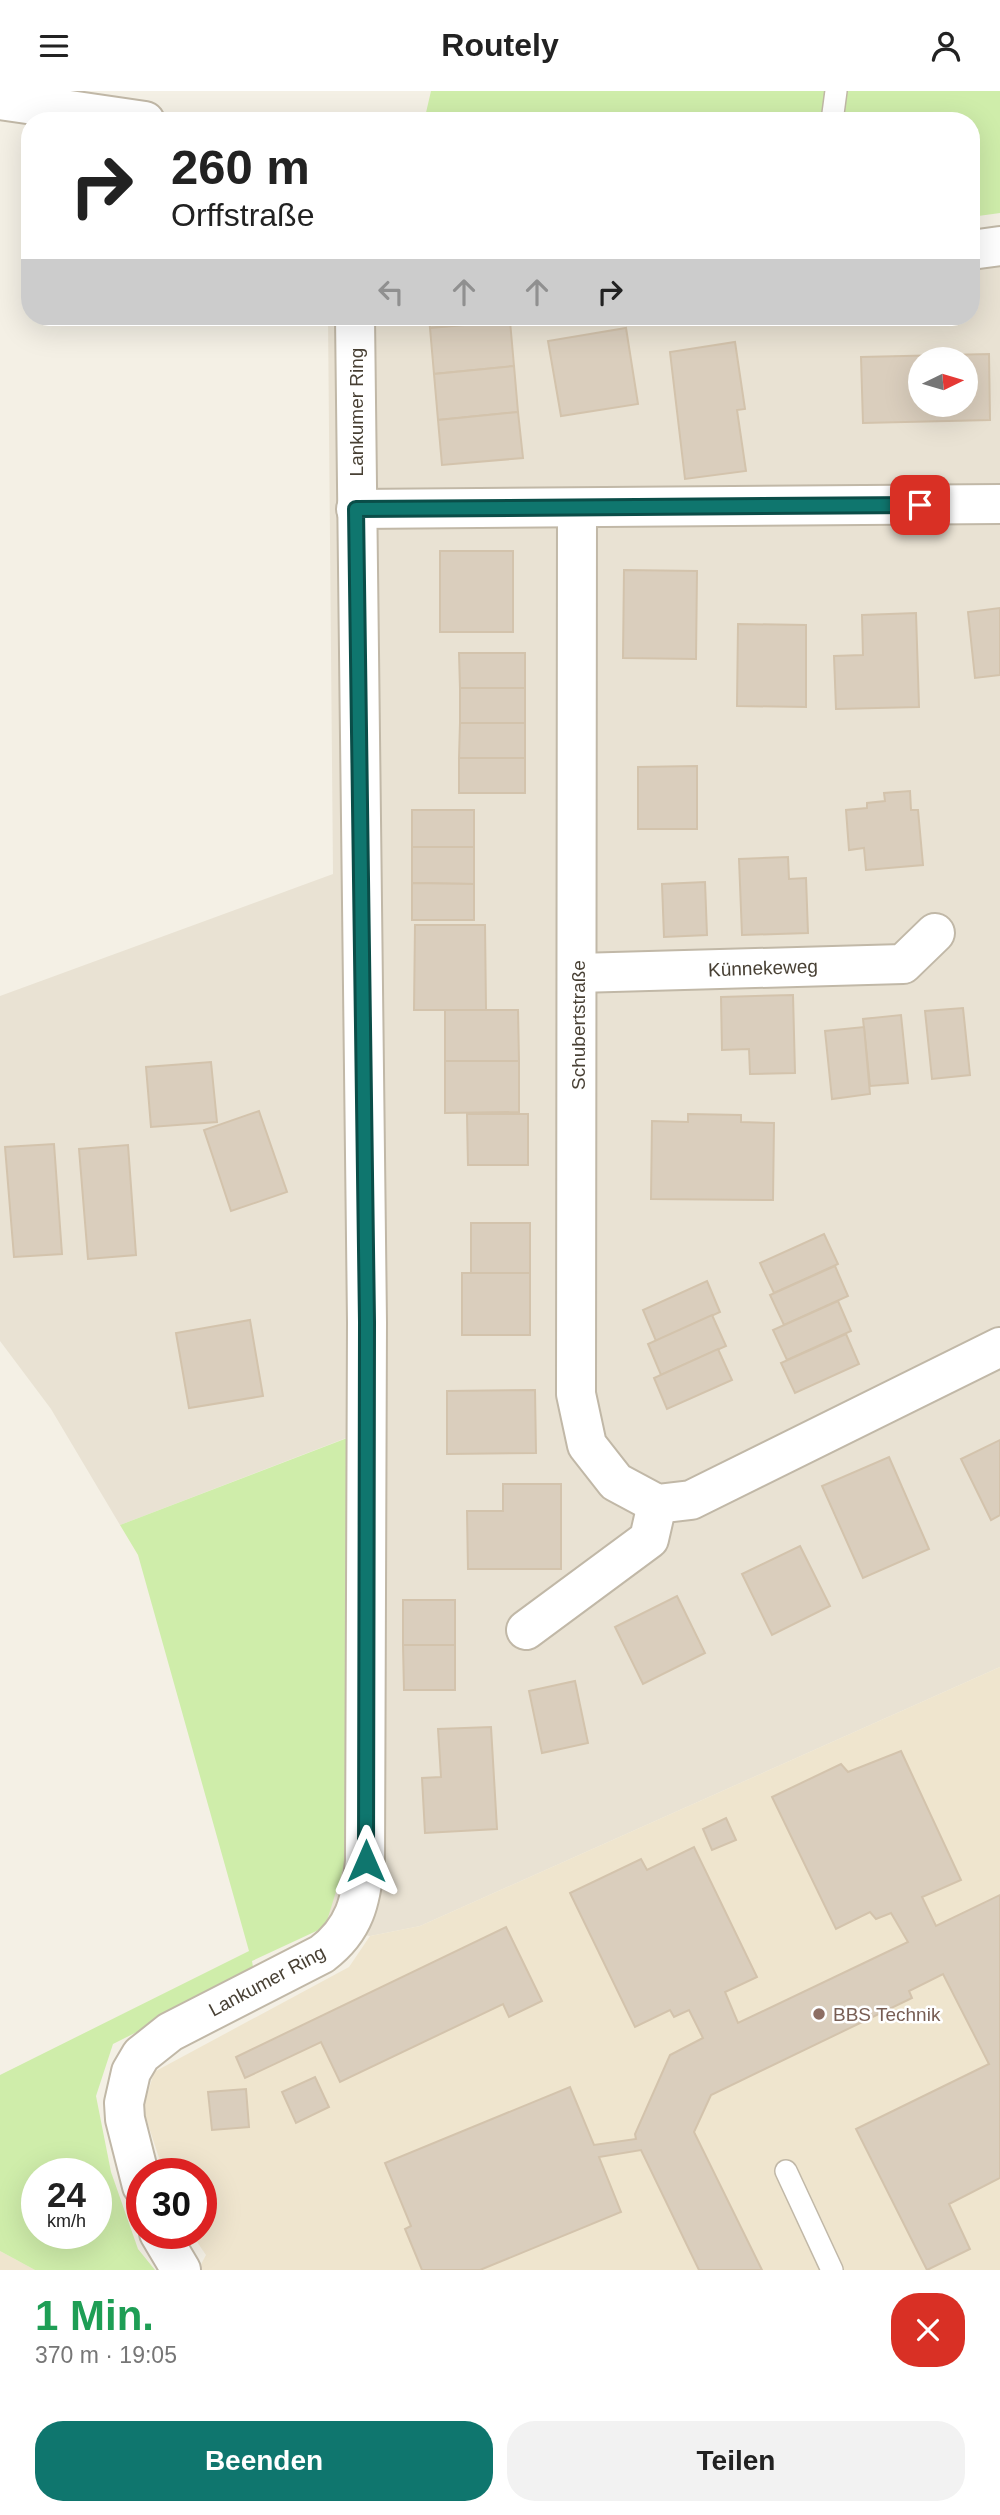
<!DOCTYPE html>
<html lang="de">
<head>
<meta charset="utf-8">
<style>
	body { margin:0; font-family:Helvetica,sans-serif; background:#f2f2f2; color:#222; height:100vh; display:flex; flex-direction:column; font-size:26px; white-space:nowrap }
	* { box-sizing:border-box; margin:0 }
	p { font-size:23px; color:#767676 }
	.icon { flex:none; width:38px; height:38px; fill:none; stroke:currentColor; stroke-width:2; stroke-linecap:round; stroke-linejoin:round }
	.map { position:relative; height:2179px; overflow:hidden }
	.side { display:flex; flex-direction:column; background:#fff; flex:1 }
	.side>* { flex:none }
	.hud { position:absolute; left:21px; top:21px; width:959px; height:214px; border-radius:28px; box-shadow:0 7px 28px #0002; background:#fff; color:#222; overflow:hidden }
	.needle { width:46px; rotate:85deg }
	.fabs { position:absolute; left:908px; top:256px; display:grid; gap:14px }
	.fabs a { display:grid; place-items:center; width:70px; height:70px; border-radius:50%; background:#fff; box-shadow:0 7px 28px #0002; font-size:35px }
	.speed { position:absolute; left:21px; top:2067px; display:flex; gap:14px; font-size:35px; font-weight:700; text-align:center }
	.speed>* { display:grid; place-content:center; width:91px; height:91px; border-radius:50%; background:#fff; box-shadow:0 7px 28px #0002; line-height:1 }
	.speed small { font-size:18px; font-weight:400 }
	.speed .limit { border:10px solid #d22; background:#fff; color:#111 }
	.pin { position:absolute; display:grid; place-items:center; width:60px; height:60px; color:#fff; margin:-30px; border-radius:14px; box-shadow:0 4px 10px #0006 }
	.me { position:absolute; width:77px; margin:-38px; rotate:0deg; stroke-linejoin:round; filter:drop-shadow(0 0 5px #0008) }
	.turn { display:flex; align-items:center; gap:24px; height:147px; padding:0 35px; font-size:32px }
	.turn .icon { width:91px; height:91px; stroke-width:2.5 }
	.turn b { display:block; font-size:49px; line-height:60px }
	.lanes { display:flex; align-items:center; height:66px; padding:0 35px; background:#0003; justify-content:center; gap:35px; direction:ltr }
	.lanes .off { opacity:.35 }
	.round { display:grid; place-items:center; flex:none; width:74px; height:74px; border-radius:28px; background:#f2f2f2 }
	.head { display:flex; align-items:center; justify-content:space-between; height:119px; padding:0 35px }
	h1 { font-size:42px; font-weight:800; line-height:52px; color:#1e9e55 }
	.button { display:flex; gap:14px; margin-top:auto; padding:14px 35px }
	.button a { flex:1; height:80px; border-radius:28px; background:#0f766e; color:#fff; font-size:28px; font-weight:800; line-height:80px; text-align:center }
	.button a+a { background:#f2f2f2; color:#222 }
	header { display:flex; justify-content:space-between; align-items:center; height:91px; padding:0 35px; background:#fff; font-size:32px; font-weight:800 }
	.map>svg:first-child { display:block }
	.residential { fill:#e9e2d3; fill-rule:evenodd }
	.education { fill:#efe5ce }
	.green { fill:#cfedaa; fill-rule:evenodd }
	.building { fill:#dacebd; stroke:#d3c3ac; stroke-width:2; fill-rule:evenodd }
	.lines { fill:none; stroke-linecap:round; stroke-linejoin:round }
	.service-casing { stroke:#c1b8a7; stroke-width:24 }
	.minor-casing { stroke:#c1b8a7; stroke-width:42 }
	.tertiary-casing { stroke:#c1b8a7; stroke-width:42 }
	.service { stroke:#fff; stroke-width:21 }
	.minor { stroke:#fff; stroke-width:38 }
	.tertiary { stroke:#fff; stroke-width:38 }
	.route-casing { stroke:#0a4d48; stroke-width:18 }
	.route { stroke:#0f766e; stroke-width:12 }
	.education-dot { fill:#8d6e63; stroke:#fff; stroke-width:2.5 }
	.labels { text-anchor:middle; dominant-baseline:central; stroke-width:5; stroke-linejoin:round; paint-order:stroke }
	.street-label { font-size:19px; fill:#484034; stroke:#fff }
	.education-label { font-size:19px; fill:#785e54; stroke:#fff; text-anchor:start }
</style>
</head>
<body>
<header><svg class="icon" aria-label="menu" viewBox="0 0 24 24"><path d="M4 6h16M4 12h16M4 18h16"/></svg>Routely<svg class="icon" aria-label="person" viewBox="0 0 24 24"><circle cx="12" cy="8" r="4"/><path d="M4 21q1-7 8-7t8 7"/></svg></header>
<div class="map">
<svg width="1000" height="2179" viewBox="0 0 1000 2179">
	<rect width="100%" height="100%" fill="#f4f0e5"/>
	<path class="residential" d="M1000,173V1576L420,1835L370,1845L325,1836L354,1344L120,1434L51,1318L0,1250V905L333,783L328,226H971V177ZM920,268H966V313H920Z"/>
	<g class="education">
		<path d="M1000,1576V2179H198L206,2164L191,2142H201V2082H164L143,2018L154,1981L349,1876L370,1845L420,1835Z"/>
		<path d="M0,2160L35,2179H0Z"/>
	</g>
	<g class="green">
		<path d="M431,0H1000V122L971,126V30H428L425,26Z"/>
		<path d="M355,1344L347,1765L325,1836L252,1870L254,1882L113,1953L96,2005L111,2081L138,2158L155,2179H35L0,2160V1984L249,1860L138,1464L120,1434ZM37,2082H96V2142H37Z"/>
	</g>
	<g class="building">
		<path d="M429,226H509L510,230L430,237Z"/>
		<path d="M510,230L514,275L434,283L430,237Z"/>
		<path d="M626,237L638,313L561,325L548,250Z"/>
		<path d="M735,251L745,318L737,319L746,380L685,388L670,261Z"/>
		<path d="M989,263L990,329L863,332L861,266ZM920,268H966V313H920Z"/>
		<path d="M514,275L518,321L438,329L434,283Z"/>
		<path d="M518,321L523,367L442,374L438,329Z"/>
		<rect x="440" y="460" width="73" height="81"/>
		<path d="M624,479L697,480L696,568L623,567Z"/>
		<path d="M1000,517V584L975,587L968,521Z"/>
		<path d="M916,522L919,616L836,618L834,565L863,564L862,524Z"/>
		<path d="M738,533L806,534V616L737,615Z"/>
		<path d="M459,562H525V597H460Z"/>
		<rect x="460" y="597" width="65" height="35"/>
		<path d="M460,632H525V667H459Z"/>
		<rect x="459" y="667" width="66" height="35"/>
		<path d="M697,675V738H638V676Z"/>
		<path d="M910,700L911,719H918L923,774L866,779L864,757L849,759L846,719L867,717V712L885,710L884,702Z"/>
		<rect x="412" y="719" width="62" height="37"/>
		<path d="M412,756H474V793L412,792Z"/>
		<path d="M788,766L789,788L806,787L808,842L742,844L739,768Z"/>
		<path d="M705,791L707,844L664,846L662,793Z"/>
		<path d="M412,792L474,793V829H412Z"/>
		<path d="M415,834H485L486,919H414Z"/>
		<path d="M793,904L795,982L750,983L749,958L722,959L721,906Z"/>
		<path d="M963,917L970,984L932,988L925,920Z"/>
		<path d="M445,919H518L519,970H445Z"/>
		<path d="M901,924L908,992L870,995L863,928Z"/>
		<path d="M864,936L870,1003L832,1008L825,940Z"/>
		<path d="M445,970H519V1021L445,1022Z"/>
		<path d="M211,971L217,1031L151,1036L146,976Z"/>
		<path d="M259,1020L287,1101L231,1120L204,1039Z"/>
		<path d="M467,1023H528V1074H468Z"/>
		<path d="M688,1023L741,1024V1031L774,1032L773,1109L651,1108L652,1030L688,1031Z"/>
		<path d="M54,1053L62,1163L14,1166L5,1056Z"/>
		<path d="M128,1054L136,1164L88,1168L79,1058Z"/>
		<rect x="471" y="1132" width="59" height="50"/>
		<path d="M824,1143L838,1173L774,1202L760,1172Z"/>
		<path d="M835,1175L848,1205L784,1234L770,1204Z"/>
		<rect x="462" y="1182" width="68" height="62"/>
		<path d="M707,1190L720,1221L656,1250L643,1219Z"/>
		<path d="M838,1210L851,1240L787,1269L773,1239Z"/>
		<path d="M712,1224L726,1255L661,1284L648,1253Z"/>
		<path d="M250,1229L263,1305L189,1317L176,1242Z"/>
		<path d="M846,1243L859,1273L795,1302L781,1272Z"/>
		<path d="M718,1258L732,1289L667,1318L654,1287Z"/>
		<path d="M535,1299L536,1362L447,1363V1300Z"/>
		<path d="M1000,1349V1424L991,1429L961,1368Z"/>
		<path d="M889,1366L929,1458L863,1487L822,1395Z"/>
		<path d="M503,1393H561V1478H468L467,1420H503Z"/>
		<path d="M800,1455L830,1515L772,1544L742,1483Z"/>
		<path d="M677,1505L705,1562L643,1593L615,1536Z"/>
		<rect x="403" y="1509" width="52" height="45"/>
		<path d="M403,1554H455V1599H404Z"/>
		<path d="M575,1590L588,1652L542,1662L529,1600Z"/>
		<path d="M491,1636L497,1738L425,1742L422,1687L441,1686L438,1638Z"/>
		<path d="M901,1660L961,1789L922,1806L936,1835L1000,1804V2087L949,2113L970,2158L927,2179L856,2038L989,1973L943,1883L909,1900L912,1907L711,2004L694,2041L762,2179H699L641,2059L599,2066L621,2121L480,2179H422L405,2138L411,2135L385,2072L570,1996L594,2054L636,2048L635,2043L670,1964L703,1947L689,1919L674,1926L670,1919L635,1936L570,1802L641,1768L647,1779L694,1756L757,1886L725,1901L738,1932L908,1851L891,1822L876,1828L870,1821L836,1838L772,1706L841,1673L848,1681Z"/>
		<path d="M726,1727L736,1749L712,1759L703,1738Z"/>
		<path d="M506,1836L542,1910L509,1926L503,1913L340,1991L321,1951L245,1987L236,1966Z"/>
		<path d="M315,1986L329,2016L296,2032L282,2001Z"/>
		<path d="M246,1998L249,2036L212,2039L208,2001Z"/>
	</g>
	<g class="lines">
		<g class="service-casing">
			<g id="service">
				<path d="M832,30L836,0"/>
				<path d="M786,2080L832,2179"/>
			</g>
		</g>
		<g class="minor-casing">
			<g id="minor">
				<path d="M356,418L1000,413"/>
				<path d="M577,418L576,1303L587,1354L616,1391L657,1413L691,1409L1000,1256"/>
				<path d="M578,882L903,873L935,842"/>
				<path d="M526,1539L649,1448L657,1413"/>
				<path d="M142,2095L125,2028L124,2012L131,1981L141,1964L170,1941L322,1863C355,1838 361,1810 365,1770L367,1231L355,226"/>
				<path d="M159,2142L181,2179"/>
			</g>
		</g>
		<g class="tertiary-casing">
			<g id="tertiary">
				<path d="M0,9L145,30"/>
				<path d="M971,159L1000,155"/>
			</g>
		</g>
		<use href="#service" class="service"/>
		<use href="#minor" class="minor"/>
		<use href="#tertiary" class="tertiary"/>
	</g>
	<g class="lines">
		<g class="route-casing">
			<path id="route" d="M366,1770L367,1231L356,418L920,414"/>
		</g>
		<use href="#route" class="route"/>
	</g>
	<circle class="education-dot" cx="819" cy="1923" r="7"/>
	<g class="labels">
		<g class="street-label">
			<text transform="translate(356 321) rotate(-90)">Lankumer Ring</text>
			<text transform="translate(763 877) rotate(-2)">Künnekeweg</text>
			<text transform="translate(578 934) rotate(-90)">Schubertstraße</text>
			<text transform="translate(267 1890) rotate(-28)">Lankumer Ring</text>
		</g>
		<g class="education-label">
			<text x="833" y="1923">BBS Technik</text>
		</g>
	</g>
</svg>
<div class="fabs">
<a><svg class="needle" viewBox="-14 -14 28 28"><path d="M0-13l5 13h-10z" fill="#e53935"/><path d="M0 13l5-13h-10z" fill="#767676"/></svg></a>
</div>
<div class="speed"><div>24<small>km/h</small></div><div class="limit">30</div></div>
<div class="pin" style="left:920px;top:414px;background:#d93025"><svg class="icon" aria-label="arrive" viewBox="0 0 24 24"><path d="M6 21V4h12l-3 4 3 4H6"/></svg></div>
<svg class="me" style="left:366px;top:1770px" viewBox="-20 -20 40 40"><path d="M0-17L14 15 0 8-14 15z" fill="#0f766e" stroke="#fff" stroke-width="4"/></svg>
<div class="hud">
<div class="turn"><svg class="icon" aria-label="right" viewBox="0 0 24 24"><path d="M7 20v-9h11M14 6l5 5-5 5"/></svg><div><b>260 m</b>Orffstraße</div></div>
<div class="lanes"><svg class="icon off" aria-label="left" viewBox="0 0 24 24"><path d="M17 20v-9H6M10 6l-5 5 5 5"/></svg><svg class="icon off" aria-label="ahead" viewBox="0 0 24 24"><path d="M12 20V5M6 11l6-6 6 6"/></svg><svg class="icon off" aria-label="ahead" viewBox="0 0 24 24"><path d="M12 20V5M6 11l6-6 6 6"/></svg><svg class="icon" aria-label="right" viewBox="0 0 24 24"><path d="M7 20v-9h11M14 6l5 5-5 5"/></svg></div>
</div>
</div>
<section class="side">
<div class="head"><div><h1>1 Min.</h1><p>370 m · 19:05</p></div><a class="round" style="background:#d93025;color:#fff"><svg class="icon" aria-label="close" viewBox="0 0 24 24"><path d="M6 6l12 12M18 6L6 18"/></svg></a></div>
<div class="button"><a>Beenden</a><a>Teilen</a></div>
</section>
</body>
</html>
